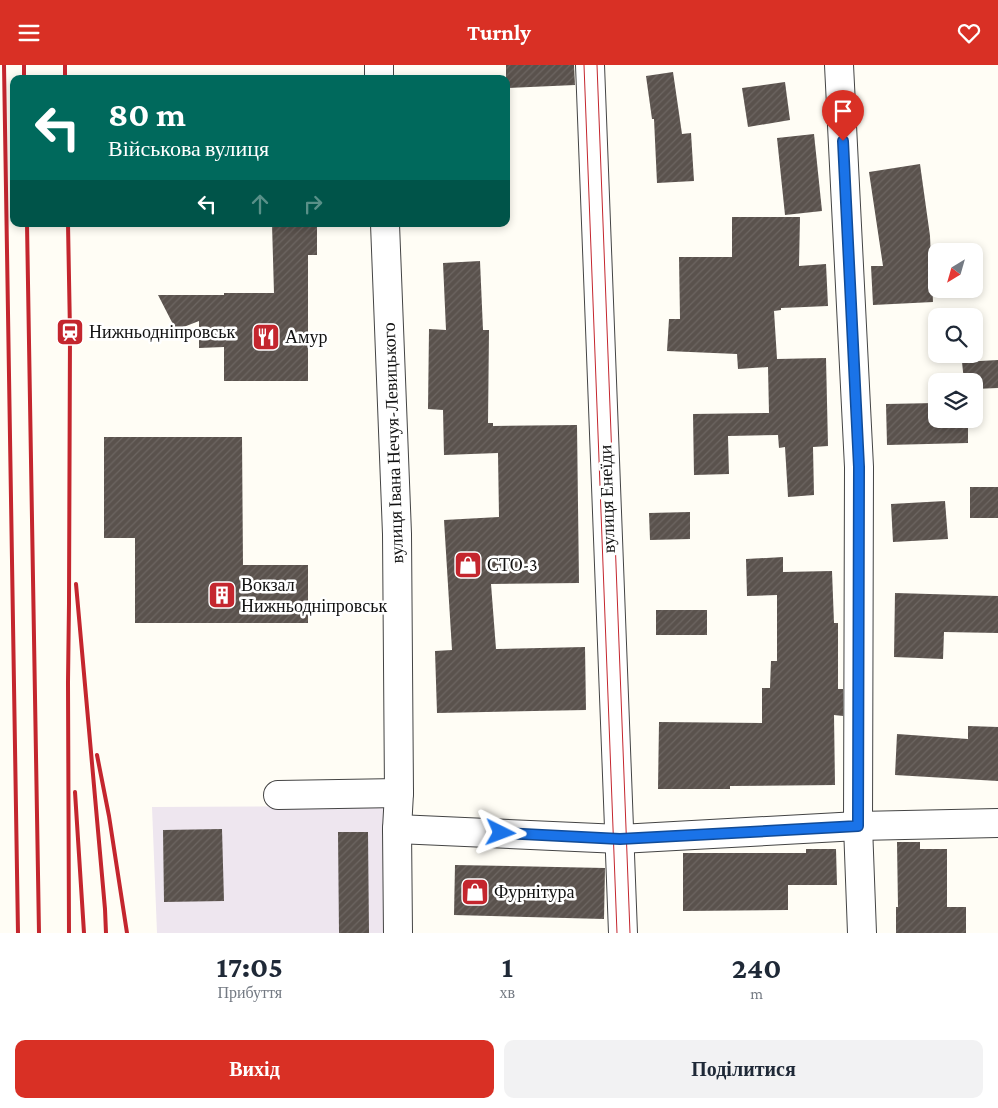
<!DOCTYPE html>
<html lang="uk">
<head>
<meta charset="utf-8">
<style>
	body { margin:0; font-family:"Crimson Pro",serif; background:#f2f2f3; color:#1f2937; height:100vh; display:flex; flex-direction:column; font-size:19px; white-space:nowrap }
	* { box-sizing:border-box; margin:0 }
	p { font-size:16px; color:#747a83 }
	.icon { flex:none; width:28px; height:28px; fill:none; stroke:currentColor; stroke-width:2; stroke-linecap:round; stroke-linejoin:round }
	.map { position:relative; height:868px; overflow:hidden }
	.details { display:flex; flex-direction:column; background:#fff; flex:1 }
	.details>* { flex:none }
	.top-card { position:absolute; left:10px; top:10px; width:500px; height:152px; border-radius:10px; box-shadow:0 2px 8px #0003; background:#00695c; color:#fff; overflow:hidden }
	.needle { width:32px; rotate:217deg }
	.fabs { position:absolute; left:928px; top:178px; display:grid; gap:10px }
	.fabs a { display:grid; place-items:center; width:55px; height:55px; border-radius:10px; background:#fff; box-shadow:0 2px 8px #0003; font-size:25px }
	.pin { position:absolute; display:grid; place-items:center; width:42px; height:42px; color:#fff; margin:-51px -21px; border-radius:50% 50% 50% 0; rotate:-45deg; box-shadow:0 0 5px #0007 }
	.pin .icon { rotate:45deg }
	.me { position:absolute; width:55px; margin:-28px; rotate:93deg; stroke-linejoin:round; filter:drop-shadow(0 0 4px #0008) }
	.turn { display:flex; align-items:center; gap:18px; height:105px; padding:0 15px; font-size:22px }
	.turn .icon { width:65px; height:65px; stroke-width:2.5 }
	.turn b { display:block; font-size:35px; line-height:42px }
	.lanes { display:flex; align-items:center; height:48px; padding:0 15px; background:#0003; justify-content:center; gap:25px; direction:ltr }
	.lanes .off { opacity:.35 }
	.eta { display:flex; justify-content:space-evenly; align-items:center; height:85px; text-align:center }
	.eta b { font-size:30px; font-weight:700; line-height:35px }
	.primary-button { display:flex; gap:10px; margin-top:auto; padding:10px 15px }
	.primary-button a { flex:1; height:58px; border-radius:10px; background:#d93025; color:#fff; font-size:20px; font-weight:700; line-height:58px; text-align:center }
	.primary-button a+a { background:#f2f2f3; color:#1f2937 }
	header { display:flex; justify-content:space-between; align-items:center; height:65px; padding:0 15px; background:#d93025; color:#fff; font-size:22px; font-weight:700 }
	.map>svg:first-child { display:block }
	.industrial { fill:#eee6ef }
	.building { fill:url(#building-hatch) }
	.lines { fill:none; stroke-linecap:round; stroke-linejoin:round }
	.minor-casing { stroke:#444; stroke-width:30 }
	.minor { stroke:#fff; stroke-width:28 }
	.tram { stroke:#c4262e; stroke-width:1 }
	.rail { stroke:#c4262e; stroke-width:4 }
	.route-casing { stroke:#114b97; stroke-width:12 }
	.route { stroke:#1a73e8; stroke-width:9 }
	.labels { text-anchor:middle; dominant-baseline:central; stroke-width:5; stroke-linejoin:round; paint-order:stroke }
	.poi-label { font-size:18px; fill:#111; stroke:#fff; text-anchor:start }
	.street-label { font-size:18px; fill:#111; stroke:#fff }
</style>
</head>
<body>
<header><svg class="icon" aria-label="menu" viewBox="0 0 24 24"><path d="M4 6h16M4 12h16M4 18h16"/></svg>Turnly<svg class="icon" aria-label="heart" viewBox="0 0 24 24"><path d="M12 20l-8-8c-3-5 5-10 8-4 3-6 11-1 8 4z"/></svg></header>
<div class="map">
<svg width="998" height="868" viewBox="0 0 998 868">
	<defs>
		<pattern id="building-hatch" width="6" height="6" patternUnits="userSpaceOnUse" patternTransform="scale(1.25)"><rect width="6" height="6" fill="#5a524d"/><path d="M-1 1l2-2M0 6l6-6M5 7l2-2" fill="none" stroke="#6d6662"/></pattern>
	</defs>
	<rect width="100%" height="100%" fill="#fffdf5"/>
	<path class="industrial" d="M392,741V868H157L152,742Z"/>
	<g class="building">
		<path d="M506,0H574L575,20L506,23Z"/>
		<path d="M673,7L682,69L691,68L694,116L657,118L654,54H652L646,11Z"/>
		<path d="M785,17L790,55L748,62L742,23Z"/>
		<path d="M814,69L822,146L785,150L777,73Z"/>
		<path d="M920,99L930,171L933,237L873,240L871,201H883L869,107Z"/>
		<path d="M732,152H800L799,201L826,199L828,241L781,243V245L774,246L777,294L826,293L828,381L813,382L814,430L788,432L785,382L779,383L778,370L728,371L729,409L694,410L693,349L769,348L768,302L738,304L737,289L667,286L669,254H680L679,192H732Z"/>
		<path d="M272,159H317V190H308V316H224V282L199,283V256L176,265L158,230H224V228H274Z"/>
		<path d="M480,196L483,265H489L488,358H493V361L577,360L579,518L491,519L496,584L585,582L586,645L437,648L435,586L452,585L444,455L499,452L498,388L444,390L443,345L428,344L429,264L446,265L443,198Z"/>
		<path d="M998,295V323L974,324V316H964L962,297Z"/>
		<path d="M936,338V354H968V378L887,380L886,339Z"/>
		<path d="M104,372H242L243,500H308V558H135V473H104Z"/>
		<rect x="970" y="422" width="28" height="31"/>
		<path d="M945,436L948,474L893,477L891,439Z"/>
		<path d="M690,447V474L650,475L649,448Z"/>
		<path d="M783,492V507L832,506L834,558H838V624H843V651L834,650L835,720L730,721V724H658L659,657L762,658V623H770L771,596H777V530L747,531L746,494Z"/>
		<path d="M895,528L998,531V568L944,567L943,594L894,592Z"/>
		<rect x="656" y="545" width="51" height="25"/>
		<path d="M968,661L998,662V716L895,710L897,669L968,674Z"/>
		<path d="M222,764L224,836L164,837L163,765Z"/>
		<path d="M338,767H368L369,868H339Z"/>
		<path d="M897,777H920V784H947V842H966V868H896V842H898Z"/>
		<path d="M806,784H836L837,820H788V845L683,846V788H806Z"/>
		<path d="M455,800L605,803L604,854L454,850Z"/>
	</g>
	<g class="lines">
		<g class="minor-casing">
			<g id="minor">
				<path d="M379,0V14"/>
				<path d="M590,0L623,868"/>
				<path d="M839,0L859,402L858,761L862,868"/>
				<path d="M385,159L397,469L399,728L397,764L398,868"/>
				<path d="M278,730L399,728"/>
				<path d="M397,764L620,774L858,761L998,758"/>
			</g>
		</g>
		<use href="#minor" class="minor"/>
		<g class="tram">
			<path d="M584,0L617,868"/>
			<path d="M597,0L630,868"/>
		</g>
		<g class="rail">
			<path d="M4,0L18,868"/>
			<path d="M24,0V14"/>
			<path d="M65,0V14"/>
			<path d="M27,159L39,868"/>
			<path d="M68,159L70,267L69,538L68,617L69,868"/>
			<path d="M76,519L105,844L106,868"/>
			<path d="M97,690L109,751L127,868"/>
			<path d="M75,727L84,868"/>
		</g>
	</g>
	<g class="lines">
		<g class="route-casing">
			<path id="route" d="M501,768L620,774L858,761L859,402L843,76"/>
		</g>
		<use href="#route" class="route"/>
	</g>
	<defs>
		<g id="station-square" transform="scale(1.4375)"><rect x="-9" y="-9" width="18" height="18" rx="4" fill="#c4262e" stroke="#fff"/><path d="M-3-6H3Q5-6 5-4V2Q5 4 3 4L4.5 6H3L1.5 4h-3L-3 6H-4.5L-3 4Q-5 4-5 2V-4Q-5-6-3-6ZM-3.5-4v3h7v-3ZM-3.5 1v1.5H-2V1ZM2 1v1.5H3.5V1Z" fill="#fff"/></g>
		<g id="restaurant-square" transform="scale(1.4375)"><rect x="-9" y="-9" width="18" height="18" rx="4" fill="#c4262e" stroke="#fff"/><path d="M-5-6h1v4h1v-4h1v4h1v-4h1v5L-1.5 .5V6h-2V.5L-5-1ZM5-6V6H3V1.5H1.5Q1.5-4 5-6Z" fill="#fff"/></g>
		<g id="shop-square" transform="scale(1.4375)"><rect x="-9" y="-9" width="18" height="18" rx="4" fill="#c4262e" stroke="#fff"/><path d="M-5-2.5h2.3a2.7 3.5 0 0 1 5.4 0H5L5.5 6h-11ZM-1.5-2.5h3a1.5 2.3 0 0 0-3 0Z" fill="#fff"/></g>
		<g id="building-square" transform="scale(1.4375)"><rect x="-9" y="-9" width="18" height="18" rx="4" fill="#c4262e" stroke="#fff"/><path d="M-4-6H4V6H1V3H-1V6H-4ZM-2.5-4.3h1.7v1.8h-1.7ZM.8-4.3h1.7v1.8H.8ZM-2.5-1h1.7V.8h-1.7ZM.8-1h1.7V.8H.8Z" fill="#fff"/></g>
	</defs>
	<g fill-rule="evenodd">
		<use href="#station-square" x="70" y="267"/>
		<use href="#restaurant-square" x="266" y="272"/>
		<use href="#shop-square" x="468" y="500"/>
		<use href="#building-square" x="222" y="530"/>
		<use href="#shop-square" x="475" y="827"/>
	</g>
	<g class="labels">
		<g class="poi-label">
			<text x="89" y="267">Нижньодніпровськ</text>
			<text x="285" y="272">Амур</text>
			<text x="487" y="500">СТО-3</text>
			<text x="241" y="520">Вокзал<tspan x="241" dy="21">Нижньодніпровськ</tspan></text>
			<text x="494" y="827">Фурнітура</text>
		</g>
		<g class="street-label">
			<text transform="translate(393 378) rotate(-92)">вулиця Івана Нечуя-Левицького</text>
			<text transform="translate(607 434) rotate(-92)">вулиця Енеїди</text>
		</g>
	</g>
</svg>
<div class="fabs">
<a><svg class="needle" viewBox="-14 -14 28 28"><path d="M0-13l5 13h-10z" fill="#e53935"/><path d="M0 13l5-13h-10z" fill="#747a83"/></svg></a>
<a><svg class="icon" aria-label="search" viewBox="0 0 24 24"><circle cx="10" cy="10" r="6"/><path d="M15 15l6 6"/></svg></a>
<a><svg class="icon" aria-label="layers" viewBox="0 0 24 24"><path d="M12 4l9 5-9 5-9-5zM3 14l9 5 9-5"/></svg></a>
</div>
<div class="pin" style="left:843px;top:76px;background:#d93025"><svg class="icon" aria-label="arrive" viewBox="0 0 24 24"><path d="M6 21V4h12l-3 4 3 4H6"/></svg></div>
<svg class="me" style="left:501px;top:768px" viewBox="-20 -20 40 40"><path d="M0-17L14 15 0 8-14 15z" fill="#1a73e8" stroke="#fff" stroke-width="4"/></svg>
<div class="top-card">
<div class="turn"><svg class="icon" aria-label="left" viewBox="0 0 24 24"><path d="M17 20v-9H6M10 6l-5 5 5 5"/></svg><div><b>80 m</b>Військова вулиця</div></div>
<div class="lanes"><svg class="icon" aria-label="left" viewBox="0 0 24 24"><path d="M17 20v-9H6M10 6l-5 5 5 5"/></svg><svg class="icon off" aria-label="ahead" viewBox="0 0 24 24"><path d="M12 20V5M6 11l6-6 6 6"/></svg><svg class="icon off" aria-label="right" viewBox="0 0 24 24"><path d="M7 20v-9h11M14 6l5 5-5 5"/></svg></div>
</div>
</div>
<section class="details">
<div class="eta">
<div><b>17:05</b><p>Прибуття</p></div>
<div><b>1</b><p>хв</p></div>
<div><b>240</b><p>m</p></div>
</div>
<div class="primary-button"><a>Вихід</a><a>Поділитися</a></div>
</section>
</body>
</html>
